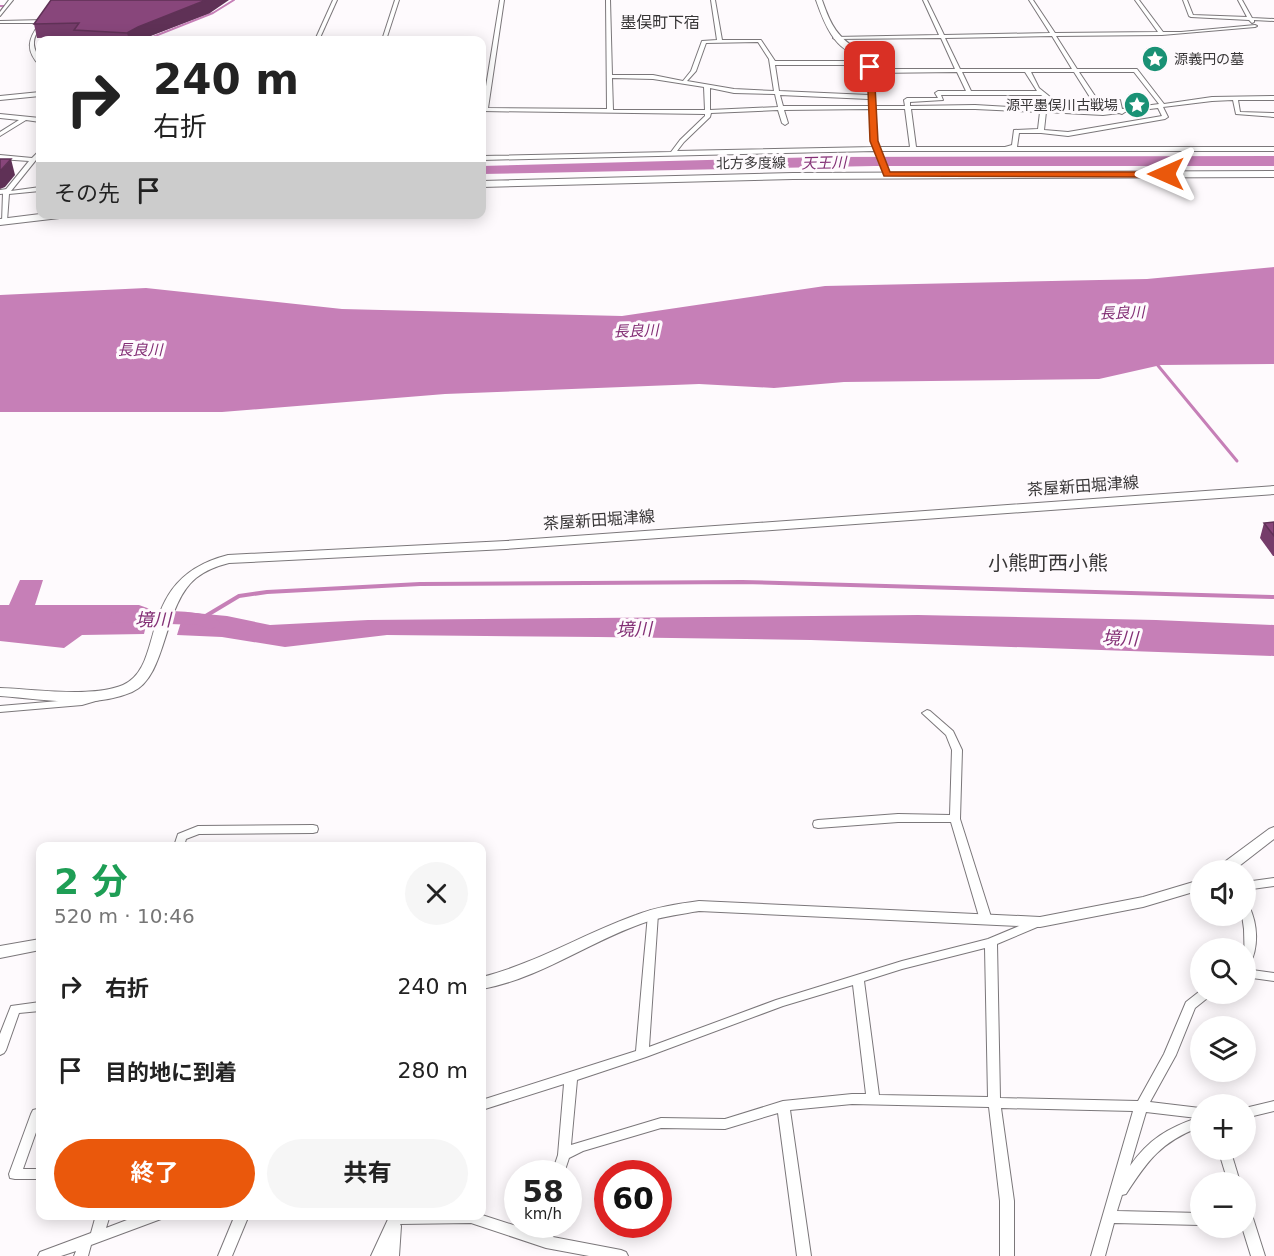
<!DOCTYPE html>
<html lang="ja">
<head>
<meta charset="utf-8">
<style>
	body { margin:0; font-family:"DejaVu Sans","Noto Sans JP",sans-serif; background:#f6f6f6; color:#222; height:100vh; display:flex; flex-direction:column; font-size:22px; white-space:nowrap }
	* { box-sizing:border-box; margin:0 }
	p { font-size:20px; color:#767676 }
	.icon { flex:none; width:33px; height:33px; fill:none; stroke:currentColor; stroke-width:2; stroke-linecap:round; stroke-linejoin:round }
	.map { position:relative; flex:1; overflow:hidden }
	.panel { position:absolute; left:36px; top:842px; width:450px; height:378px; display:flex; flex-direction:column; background:#fff; border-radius:12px; box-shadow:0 3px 15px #0003 }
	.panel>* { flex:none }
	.hud { position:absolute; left:36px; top:36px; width:450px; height:183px; border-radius:12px; box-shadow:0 3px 15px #0003; background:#fff; color:#222; overflow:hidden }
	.controls { position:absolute; left:1190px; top:860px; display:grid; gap:12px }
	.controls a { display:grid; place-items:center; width:66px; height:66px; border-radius:50%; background:#fff; box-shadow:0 3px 15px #0003; font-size:30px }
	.speed { position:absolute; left:504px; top:1160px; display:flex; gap:12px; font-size:30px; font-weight:700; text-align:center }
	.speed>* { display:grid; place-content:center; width:78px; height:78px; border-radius:50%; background:#fff; box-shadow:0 3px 15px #0003; line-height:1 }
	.speed small { font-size:15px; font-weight:400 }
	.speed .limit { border:9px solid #d22; background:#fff; color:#111 }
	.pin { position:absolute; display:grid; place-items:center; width:51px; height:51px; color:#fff; margin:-26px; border-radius:12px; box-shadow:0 3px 9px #0006 }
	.me { position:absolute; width:66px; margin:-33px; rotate:270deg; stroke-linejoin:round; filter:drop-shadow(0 0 4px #0008) }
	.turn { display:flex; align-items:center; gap:21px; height:126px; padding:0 18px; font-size:27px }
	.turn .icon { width:78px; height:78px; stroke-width:2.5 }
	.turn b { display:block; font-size:42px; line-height:51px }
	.then { display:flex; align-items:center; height:57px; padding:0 18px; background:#0003; gap:12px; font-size:22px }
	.round { display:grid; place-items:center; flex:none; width:63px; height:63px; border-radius:32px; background:#f6f6f6 }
	.summary { display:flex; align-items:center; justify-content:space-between; height:102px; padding:0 18px }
	h1 { font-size:36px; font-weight:700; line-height:45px; color:#1e9e55 }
	.action { display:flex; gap:12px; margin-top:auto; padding:12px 18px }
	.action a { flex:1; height:69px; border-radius:36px; background:#ea580c; color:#fff; font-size:24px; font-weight:700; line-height:69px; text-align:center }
	.action a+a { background:#f6f6f6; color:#222 }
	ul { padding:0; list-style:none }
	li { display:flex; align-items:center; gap:18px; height:84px; padding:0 18px }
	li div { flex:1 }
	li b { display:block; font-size:22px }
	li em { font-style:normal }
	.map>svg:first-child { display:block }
	.water { fill:#c67fb7 }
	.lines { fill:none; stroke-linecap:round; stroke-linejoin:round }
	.stream-far2 { stroke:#c67fb7; stroke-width:2 }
	.stream-far1 { stroke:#c67fb7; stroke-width:3 }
	.stream { stroke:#c67fb7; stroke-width:4 }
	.river { fill:#c67fb7; fill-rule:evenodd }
	.minor-casing { stroke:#7b777a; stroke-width:2 }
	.tertiary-casing { stroke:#7b777a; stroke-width:2 }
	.secondary-casing { stroke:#7b777a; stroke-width:2 }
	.primary-casing { stroke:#7b777a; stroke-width:2 }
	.minor { fill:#fff; fill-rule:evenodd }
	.tertiary { fill:#fff; fill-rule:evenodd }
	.secondary { fill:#fff; fill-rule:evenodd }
	.primary { fill:#fff; fill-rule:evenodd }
	.wall { fill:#753c6a }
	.shaded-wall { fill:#5f3156 }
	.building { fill:#88467b; stroke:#5f3156; stroke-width:1.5 }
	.route { fill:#ea580c; stroke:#983908; stroke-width:1.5 }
	.labels { text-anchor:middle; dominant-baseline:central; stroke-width:6; stroke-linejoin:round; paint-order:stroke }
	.far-poi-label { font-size:14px; fill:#383637; stroke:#fefafd; text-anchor:start }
	.far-street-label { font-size:14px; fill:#383637; stroke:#fefafd }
	.far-water-label { font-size:15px; font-style:italic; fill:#832f75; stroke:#fefafd }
	.far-quarter-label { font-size:16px; fill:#383637; stroke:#fefafd }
	.street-label { font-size:16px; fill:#383637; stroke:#fefafd }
	.water-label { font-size:18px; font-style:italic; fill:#832f75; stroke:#fefafd }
	.quarter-label { font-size:20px; fill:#383637; stroke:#fefafd }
</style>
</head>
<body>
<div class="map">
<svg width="1274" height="1256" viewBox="0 0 1274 1256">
	<rect width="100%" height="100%" fill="#fefafd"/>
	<g class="water">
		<path d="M1274,156V166H874L482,174V166L823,157Z"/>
		<path d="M1274,267V364L1161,365L1099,379L844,382L774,388L699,384L445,394L222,412H0V295L146,288L342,309L622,316L825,286L1147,279Z"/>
		<path d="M20,580H43L35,605H139L150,609L144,634L82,635L64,648L0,641V605H9Z"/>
		<path d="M184,612L227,616L270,625L368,620L918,615L1156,620L1274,625V656L811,640L598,637L387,635L285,647L222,637L177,635Z"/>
	</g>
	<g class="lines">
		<g class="stream-far2">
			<path d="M0,6H4L0,12"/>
			<path d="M145,40L213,13L234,0"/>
			<path d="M37,184L40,183"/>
		</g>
		<path class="stream-far1" d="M1155,362L1237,461"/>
		<path class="stream" d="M204,617L239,596L267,592L420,584L742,582L1274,597"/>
		<path class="river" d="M119,612C140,612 209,606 220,623L217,627L210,629L198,625L112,622L109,618L112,614Z"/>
		<g class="minor-casing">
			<g id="minor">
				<path d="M9,0H13L0,16V12Z"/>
				<path d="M333,0H337L319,40H315Z"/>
				<path d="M395,0H399L386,40H382Z"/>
				<path d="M500,0H504L488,108L607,109L606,0H610L612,75H653L683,81L691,71L702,41L717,40L711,0H715L722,40H761L775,61H865L857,53L859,52L868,57L873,69H955L941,38L835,39L833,38L835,37L939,35L923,0H927L944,35L1050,33L1029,0H1033L1055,33L1158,32L1135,0H1139L1163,32H1181L1255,25L1257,26L1255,27L1162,35L1056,36L1077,69H1137L1164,104L1212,97L1274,96V100H1238L1240,112L1274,113V117L1236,114L1233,100L1212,101L1163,107L1168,117L1165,119L1068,136L1041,133H1019L1017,147H1274V151H881L890,174L887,176L884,174L875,151L482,160V156L671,152L680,140L705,116V114L482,111ZM1052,36L1072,69H960L945,38ZM758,42L769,59L774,91L734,89L687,81L696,71L706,43ZM775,65H866L869,95L779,91ZM957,72L966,91H938L935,93L938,98H907L904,100L905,106H875L873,73ZM962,72H1025L1037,91H971ZM1031,72H1074L1093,102L1116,103L1117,110L1103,111L1052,109L1054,100L1039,88ZM1079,72H1134L1159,104L1122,109L1120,100L1097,99ZM612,78L653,79L704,87L705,110H613ZM710,88L734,93L775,94L778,107L710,110ZM780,95L869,99V106H783ZM941,95H1041L1048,100L1047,109L975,105L910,106V102L943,100ZM1158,108L1162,116L1068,132L1044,130L1046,112L1103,115L1119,113L1122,114L1125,112ZM870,109L871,141L874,147L677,151L684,142L710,117L711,113L778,110L782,123L785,125L788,123L784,110ZM875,109H905L910,147H879L877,141ZM911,109H975L1040,112L1038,129L1014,130L1012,145L1005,147H916Z"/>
				<path d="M1183,0H1187L1193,15L1247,17L1238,0H1242L1252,18L1274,19V21L1254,20V22L1252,23L1249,20L1191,17L1189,16Z"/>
				<path d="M45,20C42,26 34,34 34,42C33,51 41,57 40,66C25,50 28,39 40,23H0V21Z"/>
				<path d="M40,92V96L0,100V96Z"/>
				<path d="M0,114L40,118V122L26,120L0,136V132L19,120L0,118Z"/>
				<path d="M40,150V155L11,191L40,187V191L9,194L7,221L2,222L3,193L29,161L0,159V155L32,158Z"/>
				<path d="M96,695L101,698L99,700L82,705L0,712V706L82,699Z"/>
				<path d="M927,710L930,711L953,731L962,750L960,819L992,920L990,923L986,924L982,923L980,920L951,822H898L818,828L814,827L813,824L814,821L818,820L898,814L950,815L952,750L946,735L922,713Z"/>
				<path d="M313,825L317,826L318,829L317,832L313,833L199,834L186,839L184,846H174L178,834L198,826Z"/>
				<path d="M1274,878V886L1245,890V882Z"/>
				<path d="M1245,905L1249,906C1258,925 1259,948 1249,966L1245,967L1244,929L1242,915H1245Z"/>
				<path d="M653,910L657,911L658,914L649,1047L776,1000L902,961L988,939L1038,918L1042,919L1044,922L1042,925L997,944L1000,1098L1138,1101L1164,1054L1186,1002L1200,991V993H1212L1210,996L1195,1008L1176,1055L1150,1102L1200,1108V1127C1161,1142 1148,1160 1126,1194L1122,1195L1117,1211L1200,1213V1225L1114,1223L1105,1256H1091L1133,1111L1001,1108L1014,1201V1256H1000V1201L989,1107L852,1104L790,1110L811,1256H797L778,1113L725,1129L661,1128L583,1151L569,1158L564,1173H552L558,1155L564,1084L482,1110V1100L636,1051L648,914L649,911ZM985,948L988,1097L879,1095L864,981L902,969ZM853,985L866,1094H852L783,1101L725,1119L661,1118L571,1145L577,1080L646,1057L783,1006ZM1146,1112L1197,1118C1168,1128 1149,1139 1130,1166Z"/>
				<path d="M1245,969L1274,973V981L1245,977Z"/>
				<path d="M40,1002V1011L19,1013L6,1050L4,1053L0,1055V1034L11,1006Z"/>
				<path d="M1274,1101V1111L1245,1118V1108Z"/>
				<path d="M37,1109H40V1121L23,1169H40V1179H15L10,1178L9,1174L31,1114L33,1110Z"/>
				<path d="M1218,1149H1230L1240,1182H1228Z"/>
				<path d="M1245,1209L1250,1211L1252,1215L1265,1256H1251L1242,1227H1245Z"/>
				<path d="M96,1215H110L106,1228L140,1215H163L161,1219L91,1245L88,1256H74L76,1251L61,1256H38L40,1252L91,1233Z"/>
				<path d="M235,1215H249L232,1256H218Z"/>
				<path d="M390,1215H482L541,1234L542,1224H556L553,1237L621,1250L626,1252L628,1256H589L546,1248L471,1223L400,1224L401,1226L399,1256H385V1254V1256H371Z"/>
			</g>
		</g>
		<g class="tertiary-casing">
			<g id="tertiary">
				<path d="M816,0H822C831,26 837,37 861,52V54C835,54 823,20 816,0Z"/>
				<path d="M7,189H10V193L0,194V190Z"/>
				<path d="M1274,827V839L1234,870H1217L1219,866L1269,829Z"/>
				<path d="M1200,880V890L1143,907L1040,927L699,911C682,914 666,916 649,921C591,940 542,978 482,989V977C537,963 583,934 636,915C656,907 677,904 699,901L1040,917L1143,897Z"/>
				<path d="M40,939V950L0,958V946Z"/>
			</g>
		</g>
		<g class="secondary-casing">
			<path id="secondary" d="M1274,486V494L506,549L229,563C217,566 206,570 196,578C162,606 168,676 132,692C93,709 42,699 0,696V688C33,689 93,698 123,685C168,665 133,579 228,555L506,541Z"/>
		</g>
		<g class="primary-casing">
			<g id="primary">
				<path d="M1274,171V177L793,179L482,187V181L793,173Z"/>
				<path d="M40,214H73L68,217L0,225V219Z"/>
			</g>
		</g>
		<use href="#minor" class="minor"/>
		<use href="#tertiary" class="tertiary"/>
		<use href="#secondary" class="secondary"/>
		<use href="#primary" class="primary"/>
	</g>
	<g class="wall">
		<path d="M210,13L140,40H76V37L37,38L34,24Z"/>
		<path d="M1274,522V556H1273L1260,538L1264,523Z"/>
	</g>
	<g class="shaded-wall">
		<path d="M206,0H229L210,13L140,40H129L127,33L138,27Z"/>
		<path d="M11,159L15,175L5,187L0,189V171Z"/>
	</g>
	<g class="building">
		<path d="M51,0H206L138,27L127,33L74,30L79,23L34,24Z"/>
		<path d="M0,159H11L0,171Z"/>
		<path d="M1274,522V536L1264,523Z"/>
	</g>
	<path class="route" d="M867,65L874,67L878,141L890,172H1166L1170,174L1166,177L884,176L870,141Z"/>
	<defs>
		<g id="sight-disc" transform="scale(1.35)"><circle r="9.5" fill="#1a9175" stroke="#fefafd"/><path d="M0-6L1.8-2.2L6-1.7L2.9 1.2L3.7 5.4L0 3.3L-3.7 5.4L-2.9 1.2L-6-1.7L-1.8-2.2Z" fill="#fff"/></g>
	</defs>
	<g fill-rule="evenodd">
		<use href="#sight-disc" x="1155" y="59"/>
		<use href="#sight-disc" x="1137" y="105"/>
	</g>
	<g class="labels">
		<g class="far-poi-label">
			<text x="1174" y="59">源義円の墓</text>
			<text x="1118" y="105" text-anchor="end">源平墨俣川古戦場</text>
		</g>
		<g class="far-street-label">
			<text transform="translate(751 163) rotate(-1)">北方多度線</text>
		</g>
		<g class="far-water-label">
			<text transform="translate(824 163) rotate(-1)">天王川</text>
			<text transform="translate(1122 313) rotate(-2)">長良川</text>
			<text transform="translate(636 331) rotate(-2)">長良川</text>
			<text x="140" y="350">長良川</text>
		</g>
		<g class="far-quarter-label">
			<text x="660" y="22">墨俣町下宿</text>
		</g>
		<g class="street-label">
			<text transform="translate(1083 486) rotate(-4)">茶屋新田堀津線</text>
			<text transform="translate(599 520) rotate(-4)">茶屋新田堀津線</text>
		</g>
		<g class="water-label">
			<text x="153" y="619">境川</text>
			<text transform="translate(634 629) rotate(-1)">境川</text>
			<text transform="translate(1120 638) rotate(2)">境川</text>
		</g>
		<g class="quarter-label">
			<text x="1048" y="563">小熊町西小熊</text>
		</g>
	</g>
</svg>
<div class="controls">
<a><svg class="icon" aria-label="sound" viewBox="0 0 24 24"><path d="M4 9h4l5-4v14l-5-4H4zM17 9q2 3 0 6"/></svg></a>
<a><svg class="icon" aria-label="search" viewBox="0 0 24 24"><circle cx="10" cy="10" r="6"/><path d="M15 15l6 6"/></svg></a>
<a><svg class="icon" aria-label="layers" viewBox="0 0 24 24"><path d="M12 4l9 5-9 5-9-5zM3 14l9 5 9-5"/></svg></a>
<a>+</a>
<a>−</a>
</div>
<div class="speed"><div>58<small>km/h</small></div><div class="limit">60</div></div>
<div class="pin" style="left:870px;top:67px;background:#d93025"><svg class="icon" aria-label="arrive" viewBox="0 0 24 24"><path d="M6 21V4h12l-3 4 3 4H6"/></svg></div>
<svg class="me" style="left:1166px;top:174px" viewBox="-20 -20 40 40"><path d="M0-17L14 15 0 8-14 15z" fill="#ea580c" stroke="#fff" stroke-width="4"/></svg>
<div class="hud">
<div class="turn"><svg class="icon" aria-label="right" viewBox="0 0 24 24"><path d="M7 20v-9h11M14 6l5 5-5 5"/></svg><div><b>240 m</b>右折</div></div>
<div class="then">その先<svg class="icon" aria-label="arrive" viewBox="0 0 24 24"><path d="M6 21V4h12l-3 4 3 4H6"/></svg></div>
</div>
<section class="panel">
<div class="summary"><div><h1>2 分</h1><p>520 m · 10:46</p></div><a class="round"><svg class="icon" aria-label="close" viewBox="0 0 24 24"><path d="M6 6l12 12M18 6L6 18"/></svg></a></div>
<ul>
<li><svg class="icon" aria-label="right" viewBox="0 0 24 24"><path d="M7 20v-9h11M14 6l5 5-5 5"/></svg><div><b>右折</b></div><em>240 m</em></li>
<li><svg class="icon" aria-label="arrive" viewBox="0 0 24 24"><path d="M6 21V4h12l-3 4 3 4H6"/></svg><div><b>目的地に到着</b></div><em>280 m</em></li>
</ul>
<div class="action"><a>終了</a><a>共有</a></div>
</section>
</div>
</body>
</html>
